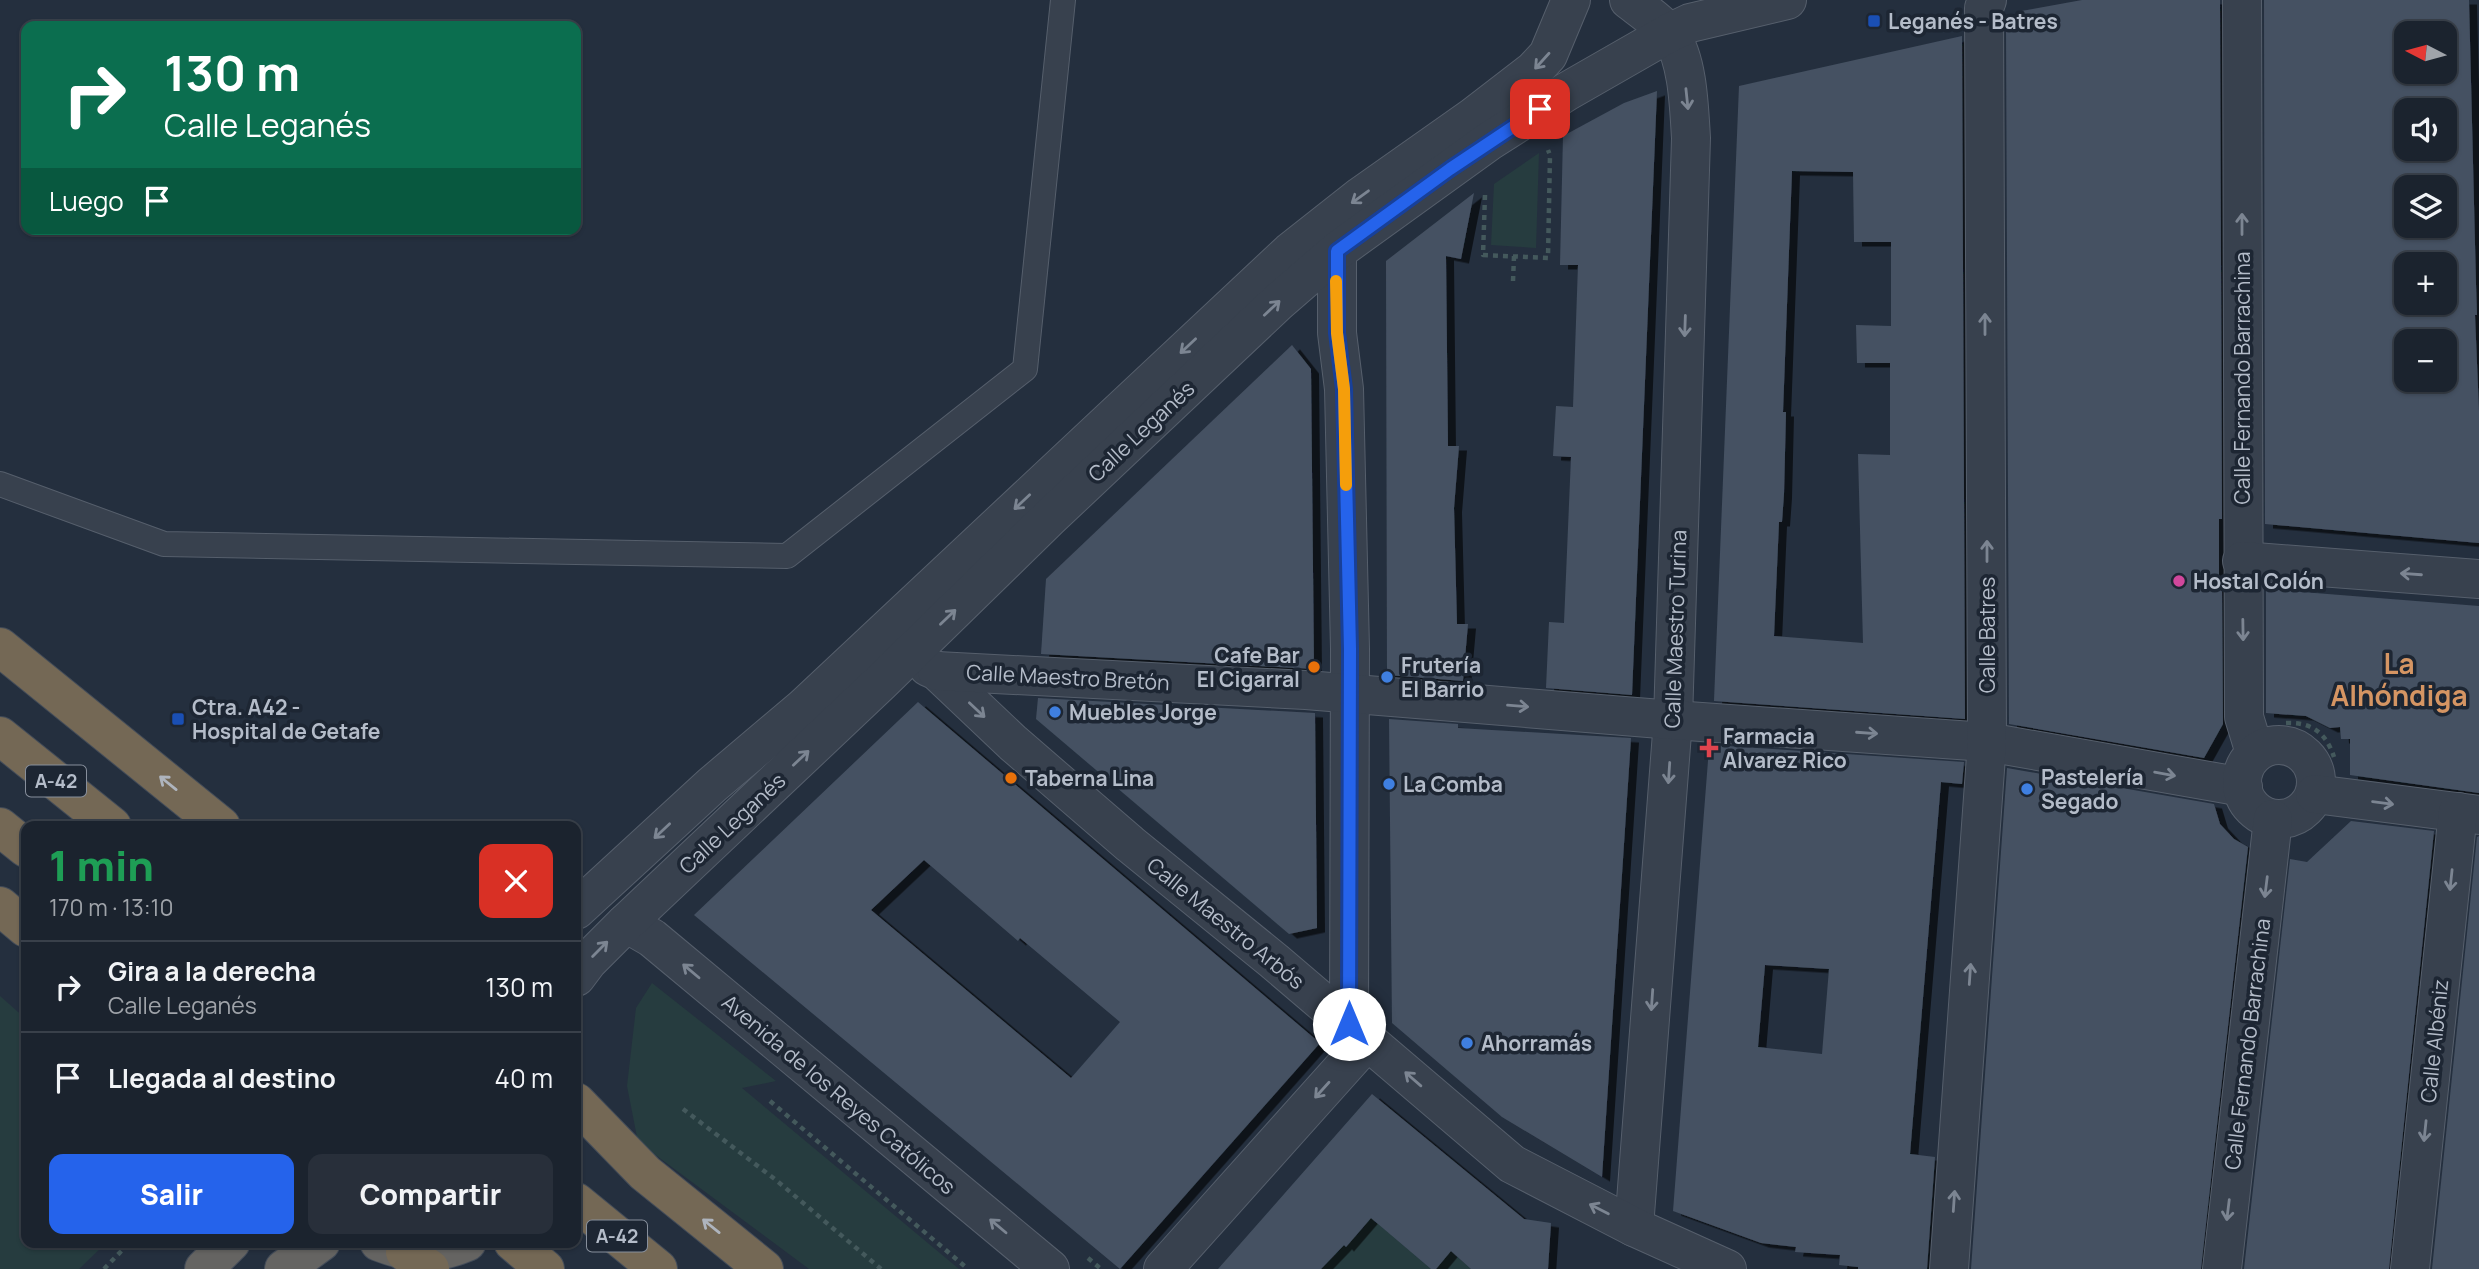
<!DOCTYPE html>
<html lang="es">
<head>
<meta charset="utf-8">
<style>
	body { margin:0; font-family:Manrope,sans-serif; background:#282f3a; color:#f1f3f6; height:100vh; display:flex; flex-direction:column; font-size:26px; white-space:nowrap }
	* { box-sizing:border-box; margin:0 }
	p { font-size:23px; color:#a0a4aa }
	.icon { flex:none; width:38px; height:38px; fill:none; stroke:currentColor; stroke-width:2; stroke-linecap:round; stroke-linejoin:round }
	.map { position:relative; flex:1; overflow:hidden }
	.side { position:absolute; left:21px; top:821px; width:560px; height:427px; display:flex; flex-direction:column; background:#1b232e; border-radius:14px; box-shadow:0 2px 5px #0004,0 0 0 2px #39404a }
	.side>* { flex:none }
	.banner { position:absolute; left:21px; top:21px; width:560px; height:214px; border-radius:14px; box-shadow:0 2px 5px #0004,0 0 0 2px #39404a; background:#0b6e4f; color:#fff; overflow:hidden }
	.needle { width:46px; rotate:276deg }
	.buttons { position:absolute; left:2394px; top:21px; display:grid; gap:14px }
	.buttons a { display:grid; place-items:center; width:63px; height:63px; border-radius:14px; background:#1b232e; box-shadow:0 2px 5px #0004,0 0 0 2px #39404a; font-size:35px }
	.pin { position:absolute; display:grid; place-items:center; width:60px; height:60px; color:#fff; margin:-30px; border-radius:14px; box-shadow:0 4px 10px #0006 }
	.me { position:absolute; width:77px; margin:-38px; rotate:0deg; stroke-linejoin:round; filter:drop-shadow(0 0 5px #0008) }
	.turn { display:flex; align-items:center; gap:24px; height:147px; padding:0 28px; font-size:32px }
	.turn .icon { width:91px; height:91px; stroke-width:2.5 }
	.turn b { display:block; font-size:49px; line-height:60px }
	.then { display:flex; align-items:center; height:66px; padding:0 28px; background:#0003; gap:14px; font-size:26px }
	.round { display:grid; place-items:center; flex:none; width:74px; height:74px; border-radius:14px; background:#282f3a }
	.headline { display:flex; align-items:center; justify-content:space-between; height:119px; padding:0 28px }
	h1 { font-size:42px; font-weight:800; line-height:52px; color:#1e9e55 }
	.cta { display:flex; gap:14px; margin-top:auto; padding:14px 28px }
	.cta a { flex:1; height:80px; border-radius:14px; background:#2563eb; color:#fff; font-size:28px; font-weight:800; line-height:80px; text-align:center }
	.cta a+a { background:#282f3a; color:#f1f3f6 }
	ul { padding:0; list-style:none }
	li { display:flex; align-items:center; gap:21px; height:91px; padding:0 28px; border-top:2px solid #39404a }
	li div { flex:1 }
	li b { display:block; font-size:26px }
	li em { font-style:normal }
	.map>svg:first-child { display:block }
	.green { fill:#263c3f }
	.building { fill:#455162; fill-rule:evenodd; filter:url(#shadow) }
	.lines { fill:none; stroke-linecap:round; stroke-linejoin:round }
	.service-casing { stroke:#565f6c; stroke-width:26 }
	.minor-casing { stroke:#565f6c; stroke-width:40 }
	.tertiary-casing { stroke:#565f6c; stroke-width:40 }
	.trunk-casing { stroke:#434c59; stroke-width:40 }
	.motorway-casing { stroke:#434c59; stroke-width:40 }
	.path { stroke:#44595c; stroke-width:4.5; stroke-dasharray:5 5; stroke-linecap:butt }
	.service { stroke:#38414e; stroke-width:24 }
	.minor { stroke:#38414e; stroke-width:38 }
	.tertiary { stroke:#38414e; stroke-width:38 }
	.trunk { stroke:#656462; stroke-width:38 }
	.motorway { stroke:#746855; stroke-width:38 }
	.oneway { stroke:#7c8592 }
	.oneway2 { stroke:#aeb4bd }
	.route-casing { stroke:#184099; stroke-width:18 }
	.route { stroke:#2563eb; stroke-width:12 }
	.slow { stroke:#f59e0b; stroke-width:12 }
	.transit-dot { fill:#1a4fb4; stroke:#1d2633; stroke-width:2.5 }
	.hotel-dot { fill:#d1479c; stroke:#1d2633; stroke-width:2.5 }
	.food-dot { fill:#e8710a; stroke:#1d2633; stroke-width:2.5 }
	.shop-dot { fill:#3f7fe0; stroke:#1d2633; stroke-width:2.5 }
	.health-dot { fill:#e0444e; stroke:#1d2633; stroke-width:2.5 }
	.labels { text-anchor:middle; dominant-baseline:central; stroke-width:7; stroke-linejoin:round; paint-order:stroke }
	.shield { fill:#1d2633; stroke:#878f9c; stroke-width:2 }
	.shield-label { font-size:19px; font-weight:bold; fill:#b4bcc9 }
	.poi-label { font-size:21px; font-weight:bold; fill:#b4bcc9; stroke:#1d2633; text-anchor:start }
	.street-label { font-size:21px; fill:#b4bcc9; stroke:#1d2633 }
	.district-label { font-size:28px; font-weight:bold; fill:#d59563; stroke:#1d2633 }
</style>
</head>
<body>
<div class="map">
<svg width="2479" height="1269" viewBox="0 0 2479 1269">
	<defs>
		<filter id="shadow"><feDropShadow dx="8" dy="4.5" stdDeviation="0" flood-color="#0009"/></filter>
	</defs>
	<rect width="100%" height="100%" fill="#242f3e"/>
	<g class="green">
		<path d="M1539,153L1536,248L1491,245L1494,184Z"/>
		<path d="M652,983L776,1081L742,1088L959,1269H809L638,1142L627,1086L636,1008Z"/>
		<path d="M0,996L26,1019V1242L106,1243L79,1269H0Z"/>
		<path d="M1375,1187L1382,1227L1431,1269H1321L1343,1244L1346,1246Z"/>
		<path d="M1451,1251L1471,1269H1436Z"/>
	</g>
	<g class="building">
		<path d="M2082,0H2220L2222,519H2219V585L2222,586L2223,724L2204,758L2009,724L2006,27L2016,24V12Z"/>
		<path d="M2264,0H2469L2476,284L2477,315H2475L2479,411V543L2265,524ZM2406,33H2445V72H2406ZM2406,110H2445V149H2406ZM2406,187H2445V226H2406ZM2406,264H2445V303H2406ZM2406,341H2445V380H2406Z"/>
		<path d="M1962,36L1965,719L1714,701L1739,86ZM1792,171L1853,172L1854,242H1891V326L1856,325L1857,363H1890V455L1858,454L1863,643L1774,636L1779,522H1782L1784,494L1786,412H1783Z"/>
		<path d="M1657,91L1632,695L1546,688L1549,622L1564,623L1571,457L1553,456L1556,406L1573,407L1578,265H1560L1563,136L1624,103Z"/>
		<path d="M1474,193L1461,259L1446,256L1448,446H1459L1454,508L1457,624H1468L1463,681L1387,675L1386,261Z"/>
		<path d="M1292,345L1311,369L1314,669L1041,654L1046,579Z"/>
		<path d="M2266,589L2479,606V793L2350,775V739H2341L2340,727L2330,728L2306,716L2266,713Z"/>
		<path d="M1038,698L1315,713L1317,928L1289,934L1036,719Z"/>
		<path d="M918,702L1320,1043L1120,1269L694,915ZM924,860L1018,941L1020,938L1120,1022L1071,1078L871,910Z"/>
		<path d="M1389,719L1458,724V728L1631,738L1602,1177L1502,1117L1392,1023Z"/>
		<path d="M1712,745L1964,762L1962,784L1941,782L1910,1154L1935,1157L1927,1269H1858V1267L1839,1265L1840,1255L1795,1252L1796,1247L1761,1243L1673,1211L1709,748H1712ZM1765,965L1829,969L1822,1054L1758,1047Z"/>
		<path d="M2007,768L2214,804L2220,824L2234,839L2248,847L2201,1269H1971Z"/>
		<path d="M2351,821L2434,831L2389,1269H2244L2290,859L2307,862Z"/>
		<path d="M2479,836V1269H2432L2477,837Z"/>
		<path d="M1372,1094L1524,1219L1551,1223L1548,1269H1471L1451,1251L1436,1269H1431L1371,1218L1346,1247L1344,1245L1321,1269H1218Z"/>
	</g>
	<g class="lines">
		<g class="service-casing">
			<path id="service" d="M0,484L164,544L787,556L1025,369L1063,0"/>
		</g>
		<g class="minor-casing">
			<g id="minor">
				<path d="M1629,0C1639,8 1664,25 1671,36C1688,61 1689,107 1691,138L1673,720L1634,1227"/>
				<path d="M2242,0L2244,717L2255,753"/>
				<path d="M1337,251V333L1344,389L1350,649L1349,1024"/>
				<path d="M2242,561L2479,579"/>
				<path d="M928,667L937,671L1013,743L1130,844L1274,961L1512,1164L1634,1227L1727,1269"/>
				<path d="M937,671L1306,690L1673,720L1987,742L2243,787"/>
				<circle cx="2279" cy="782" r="37"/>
				<path d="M2315,794L2479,815"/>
				<path d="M626,923L652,938L1050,1269"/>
				<path d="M1163,1269L1368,1040"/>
				<path d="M1949,1269L1987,742L1984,8L1987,0"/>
				<path d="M2222,1269L2273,819"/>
				<path d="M2410,1269L2458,812"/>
			</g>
		</g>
		<g class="tertiary-casing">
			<g id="tertiary">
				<path d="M576,910L712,785L803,708L1290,252L1361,196L1473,117L1534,70L1548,55L1571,0"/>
				<path d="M576,977L588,961L626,923L881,682L1049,518L1277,303L1337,251L1488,142L1566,92L1669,33L1690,23L1787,0"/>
			</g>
		</g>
		<g class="trunk-casing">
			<g id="trunk">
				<path d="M379,1242C412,1255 434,1256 467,1242"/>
				<path d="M204,1269L231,1242"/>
				<path d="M284,1269L321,1242"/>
			</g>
		</g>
		<g class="motorway-casing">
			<g id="motorway">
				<path d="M0,647L221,826"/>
				<path d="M0,736L112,826"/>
				<path d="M0,827L26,848"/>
				<path d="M0,906L26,928"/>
				<path d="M576,1102L645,1173L764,1269"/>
				<path d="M576,1202L658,1269"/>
				<path d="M513,1242L545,1269"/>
				<path d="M405,1252L430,1269"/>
			</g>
		</g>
		<g class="path">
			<path d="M1485,195L1483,255L1548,258L1550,155L1548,150"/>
			<path d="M1513,281L1514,256"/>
			<path d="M2286,723C2312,722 2326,733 2334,757"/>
			<path d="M770,1101L968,1269"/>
			<path d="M683,1109L776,1180L881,1269"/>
			<path d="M1088,1258L1101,1269"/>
			<path d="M104,1269L130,1242"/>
		</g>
		<use href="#service" class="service"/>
		<use href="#minor" class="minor"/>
		<use href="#tertiary" class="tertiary"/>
		<use href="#trunk" class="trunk"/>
		<use href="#motorway" class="motorway"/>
	</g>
	<defs><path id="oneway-shaft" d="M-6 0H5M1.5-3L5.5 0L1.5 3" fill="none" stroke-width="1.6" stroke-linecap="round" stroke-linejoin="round" transform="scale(1.75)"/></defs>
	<g class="oneway">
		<use href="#oneway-shaft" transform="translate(1542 61) rotate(132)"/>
		<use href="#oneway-shaft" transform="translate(1687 99) rotate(84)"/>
		<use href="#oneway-shaft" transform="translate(1360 197) rotate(144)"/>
		<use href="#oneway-shaft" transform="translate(2242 224) rotate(-90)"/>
		<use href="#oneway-shaft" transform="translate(1272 308) rotate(-43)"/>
		<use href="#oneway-shaft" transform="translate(1985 324) rotate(-90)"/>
		<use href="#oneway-shaft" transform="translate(1685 326) rotate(92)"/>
		<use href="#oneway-shaft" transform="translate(1188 346) rotate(137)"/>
		<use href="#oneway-shaft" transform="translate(1022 502) rotate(137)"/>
		<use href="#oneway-shaft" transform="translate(1987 551) rotate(-90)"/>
		<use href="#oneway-shaft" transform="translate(2411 574) rotate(-176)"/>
		<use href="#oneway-shaft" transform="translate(948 617) rotate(-44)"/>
		<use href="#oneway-shaft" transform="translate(2243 630) rotate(89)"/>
		<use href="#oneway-shaft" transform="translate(1518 706) rotate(5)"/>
		<use href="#oneway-shaft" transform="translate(977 710) rotate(43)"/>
		<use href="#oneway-shaft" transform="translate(1867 733) rotate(4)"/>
		<use href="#oneway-shaft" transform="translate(801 758) rotate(-43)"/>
		<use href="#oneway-shaft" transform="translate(1669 773) rotate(94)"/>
		<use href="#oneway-shaft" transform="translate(2165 774) rotate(10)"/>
		<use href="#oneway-shaft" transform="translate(2383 803) rotate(7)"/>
		<use href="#oneway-shaft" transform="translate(662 831) rotate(137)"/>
		<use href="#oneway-shaft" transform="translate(2451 880) rotate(96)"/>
		<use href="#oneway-shaft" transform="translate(2266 887) rotate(97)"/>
		<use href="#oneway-shaft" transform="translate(600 949) rotate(-45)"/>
		<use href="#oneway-shaft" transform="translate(691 971) rotate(-140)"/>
		<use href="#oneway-shaft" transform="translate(1970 974) rotate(-86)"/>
		<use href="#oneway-shaft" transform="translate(1652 1000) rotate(94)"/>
		<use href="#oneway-shaft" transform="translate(1413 1079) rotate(-139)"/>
		<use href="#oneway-shaft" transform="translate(1322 1090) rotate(132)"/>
		<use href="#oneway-shaft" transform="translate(2425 1131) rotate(96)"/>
		<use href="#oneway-shaft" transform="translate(1954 1201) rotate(-86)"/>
		<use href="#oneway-shaft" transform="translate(1599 1209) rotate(-153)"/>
		<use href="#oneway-shaft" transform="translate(2228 1210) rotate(97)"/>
		<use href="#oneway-shaft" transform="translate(998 1226) rotate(-140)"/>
	</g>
	<g class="oneway2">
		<use href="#oneway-shaft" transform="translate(168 783) rotate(-141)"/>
		<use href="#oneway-shaft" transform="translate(711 1226) rotate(-141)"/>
	</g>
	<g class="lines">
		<g class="route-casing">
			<path id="route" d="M1349,1024L1350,649L1344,389L1337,333V251L1450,169L1540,109"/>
		</g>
		<use href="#route" class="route"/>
		<path class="slow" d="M1336,281L1337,333L1344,389L1346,485"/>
	</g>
	<g class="transit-dot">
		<rect x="1867" y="14" width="14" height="14" rx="3.5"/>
		<rect x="171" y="712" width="14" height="14" rx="3.5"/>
	</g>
	<circle class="hotel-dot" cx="2179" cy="581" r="7"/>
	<g class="food-dot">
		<circle cx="1314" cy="667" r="7"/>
		<circle cx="1011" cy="778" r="7"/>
	</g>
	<g class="shop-dot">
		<circle cx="1387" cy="677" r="7"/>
		<circle cx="1055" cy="712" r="7"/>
		<circle cx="1389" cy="784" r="7"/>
		<circle cx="2027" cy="789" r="7"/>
		<circle cx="1467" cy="1043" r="7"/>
	</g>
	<path class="health-dot" d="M1705.5 737.5h7v7h7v7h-7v7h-7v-7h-7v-7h7z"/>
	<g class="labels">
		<g class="shield">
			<rect x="26" y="765.5" width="60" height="31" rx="5"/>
			<rect x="587" y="1220.5" width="60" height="31" rx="5"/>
		</g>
		<g class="shield-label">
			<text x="56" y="781">A-42</text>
			<text x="617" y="1236">A-42</text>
		</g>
		<g class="poi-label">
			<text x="1888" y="21">Leganés - Batres</text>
			<text x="2193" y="581">Hostal Colón</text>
			<text x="1300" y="655" text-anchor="end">Cafe Bar<tspan x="1300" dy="24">El Cigarral</tspan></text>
			<text x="1401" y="665">Frutería<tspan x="1401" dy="24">El Barrio</tspan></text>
			<text x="192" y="707">Ctra. A42 -<tspan x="192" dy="24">Hospital de Getafe</tspan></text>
			<text x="1069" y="712">Muebles Jorge</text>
			<text x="1723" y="736">Farmacia<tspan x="1723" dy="24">Alvarez Rico</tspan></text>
			<text x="2041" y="777">Pastelería<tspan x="2041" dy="24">Segado</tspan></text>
			<text x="1025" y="778">Taberna Lina</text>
			<text x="1403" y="784">La Comba</text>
			<text x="1481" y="1043">Ahorramás</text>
		</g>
		<g class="street-label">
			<text transform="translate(2242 378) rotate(-90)">Calle Fernando Barrachina</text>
			<text transform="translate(1141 431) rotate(-43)">Calle Leganés</text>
			<text transform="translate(1675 629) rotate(-88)">Calle Maestro Turina</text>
			<text transform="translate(1987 635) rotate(-90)">Calle Batres</text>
			<text transform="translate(1068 677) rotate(3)">Calle Maestro Bretón</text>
			<text transform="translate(732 823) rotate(-43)">Calle Leganés</text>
			<text transform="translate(1226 923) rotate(39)">Calle Maestro Arbós</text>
			<text transform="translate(2434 1041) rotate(-84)">Calle Albéniz</text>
			<text transform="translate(2247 1044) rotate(-83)">Calle Fernando Barrachina</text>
			<text transform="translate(839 1094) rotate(40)">Avenida de los Reyes Católicos</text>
		</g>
		<g class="district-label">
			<text x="2399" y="663">La<tspan x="2399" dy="32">Alhóndiga</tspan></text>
		</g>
	</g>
</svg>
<div class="buttons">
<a><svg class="needle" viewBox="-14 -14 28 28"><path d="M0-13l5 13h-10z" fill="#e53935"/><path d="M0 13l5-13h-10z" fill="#a0a4aa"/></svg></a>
<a><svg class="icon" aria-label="sound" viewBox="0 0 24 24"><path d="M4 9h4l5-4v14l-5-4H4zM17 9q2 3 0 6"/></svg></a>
<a><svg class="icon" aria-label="layers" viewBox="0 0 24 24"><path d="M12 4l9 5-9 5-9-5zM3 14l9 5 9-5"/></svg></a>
<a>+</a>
<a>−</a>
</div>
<div class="pin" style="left:1540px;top:109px;background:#d93025"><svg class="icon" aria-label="arrive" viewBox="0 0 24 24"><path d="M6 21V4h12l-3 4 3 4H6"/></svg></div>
<svg class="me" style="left:1349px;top:1024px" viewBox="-20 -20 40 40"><circle r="19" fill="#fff"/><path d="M0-13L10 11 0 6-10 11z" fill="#2563eb"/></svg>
<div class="banner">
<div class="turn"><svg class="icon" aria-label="right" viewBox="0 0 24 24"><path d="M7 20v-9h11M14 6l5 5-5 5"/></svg><div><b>130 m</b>Calle Leganés</div></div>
<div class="then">Luego<svg class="icon" aria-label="arrive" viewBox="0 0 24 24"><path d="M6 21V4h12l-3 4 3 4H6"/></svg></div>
</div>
<section class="side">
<div class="headline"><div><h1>1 min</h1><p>170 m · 13:10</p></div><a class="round" style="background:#d93025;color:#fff"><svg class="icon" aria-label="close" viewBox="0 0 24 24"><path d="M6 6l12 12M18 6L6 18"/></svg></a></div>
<ul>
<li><svg class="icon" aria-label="right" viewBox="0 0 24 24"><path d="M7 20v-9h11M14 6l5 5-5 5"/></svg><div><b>Gira a la derecha</b><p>Calle Leganés</p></div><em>130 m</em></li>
<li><svg class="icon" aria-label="arrive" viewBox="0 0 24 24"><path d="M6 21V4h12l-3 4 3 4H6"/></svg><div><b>Llegada al destino</b></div><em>40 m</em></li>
</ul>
<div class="cta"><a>Salir</a><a>Compartir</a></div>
</section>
</div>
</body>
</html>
